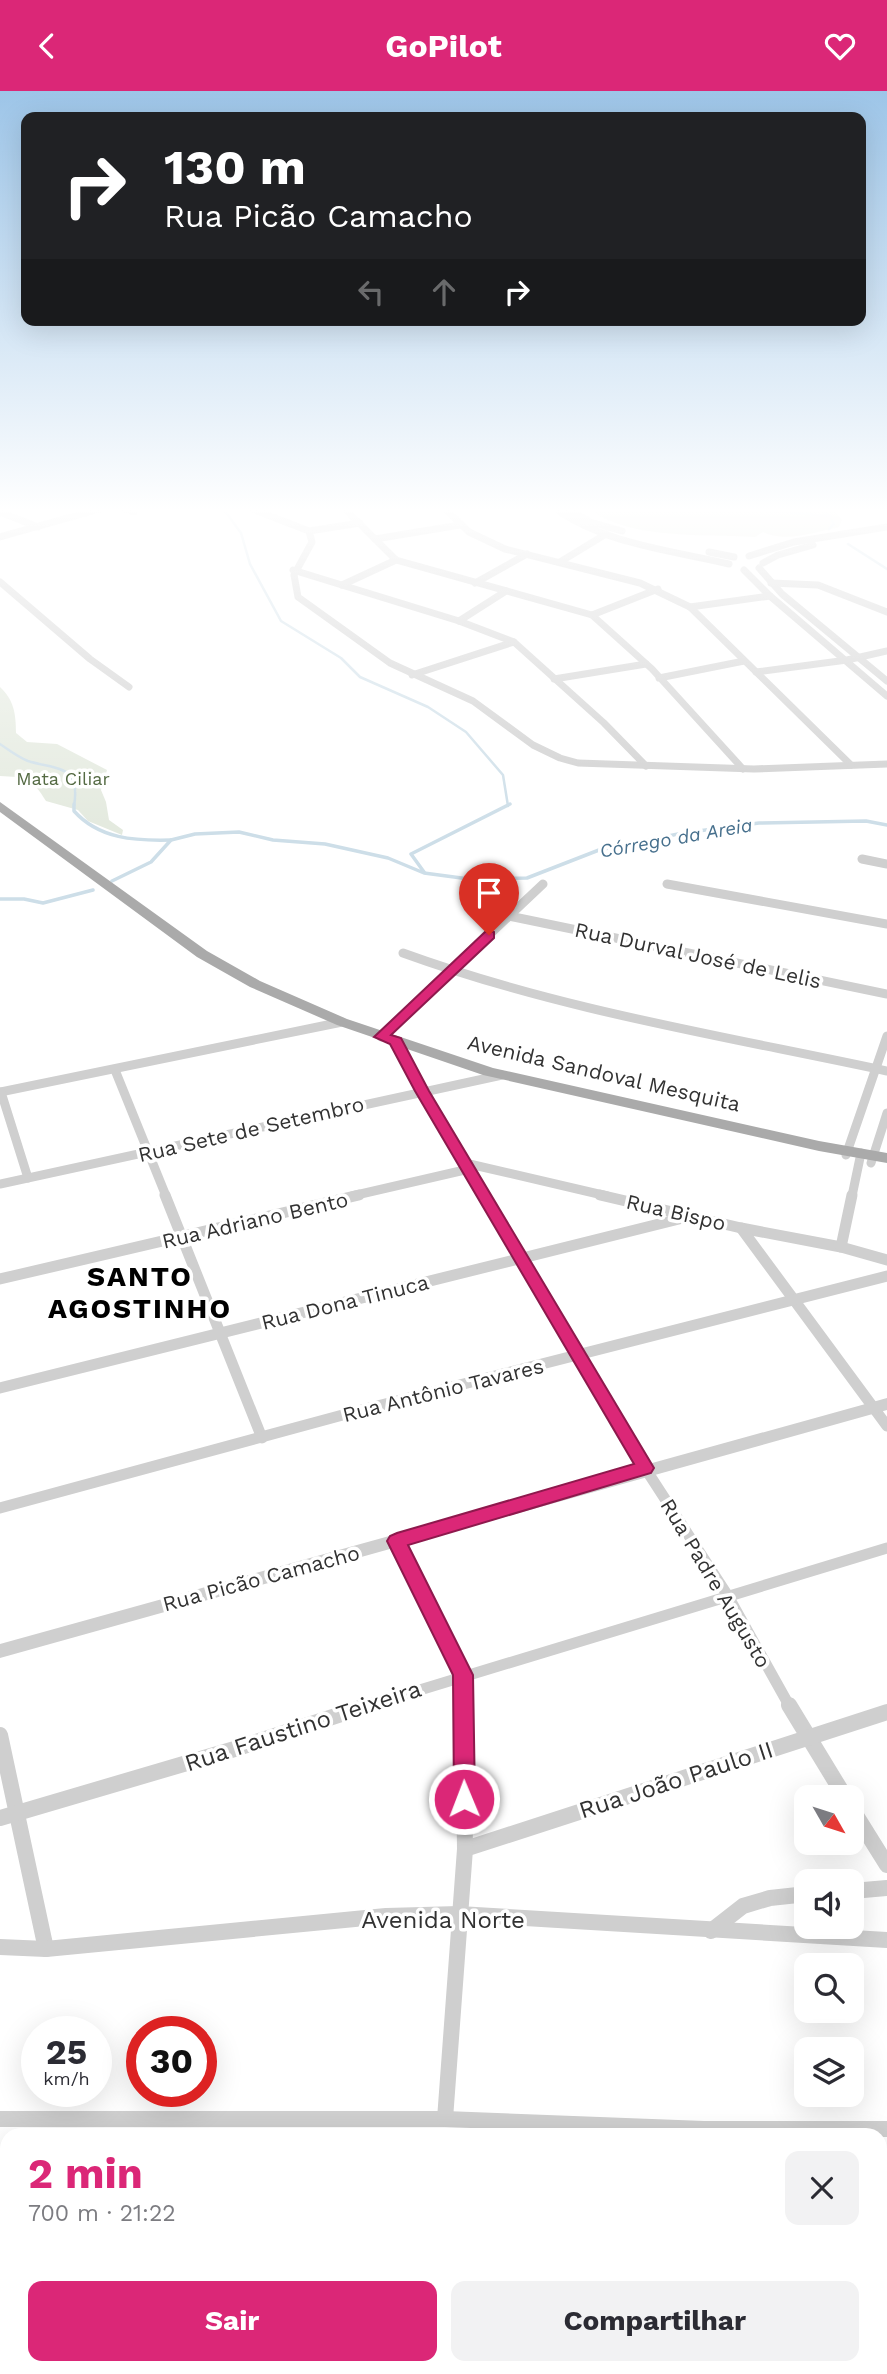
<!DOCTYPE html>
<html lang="pt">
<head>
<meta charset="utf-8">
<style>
	body { margin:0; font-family:"Work Sans",sans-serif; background:#f2f2f3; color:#2b2b33; height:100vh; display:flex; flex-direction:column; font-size:26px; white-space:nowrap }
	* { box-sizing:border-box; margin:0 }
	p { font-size:23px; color:#7c7c81 }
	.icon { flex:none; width:38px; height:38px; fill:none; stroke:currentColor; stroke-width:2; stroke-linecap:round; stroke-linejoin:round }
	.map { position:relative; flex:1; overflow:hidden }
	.panel { position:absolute; left:0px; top:2037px; width:887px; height:247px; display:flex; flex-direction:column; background:#fff; border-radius:21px 21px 0 0; box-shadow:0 7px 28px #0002 }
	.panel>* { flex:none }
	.banner { position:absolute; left:21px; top:21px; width:845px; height:214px; border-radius:14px; box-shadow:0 7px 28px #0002; background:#202124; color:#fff; overflow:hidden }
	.needle { width:46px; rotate:129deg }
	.buttons { position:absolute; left:794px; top:1694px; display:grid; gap:14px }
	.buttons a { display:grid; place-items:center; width:70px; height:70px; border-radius:14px; background:#fff; box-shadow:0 7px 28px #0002; font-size:35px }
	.speed { position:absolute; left:21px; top:1925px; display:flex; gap:14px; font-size:35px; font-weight:700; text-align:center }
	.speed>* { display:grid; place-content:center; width:91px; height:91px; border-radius:50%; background:#fff; box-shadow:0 7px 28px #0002; line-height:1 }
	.speed small { font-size:18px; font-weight:400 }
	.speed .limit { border:10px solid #d22; background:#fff; color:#111 }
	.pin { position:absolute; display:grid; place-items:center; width:60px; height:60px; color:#fff; margin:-72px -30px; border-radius:50% 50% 50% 0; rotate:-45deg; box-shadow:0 0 7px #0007 }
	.pin .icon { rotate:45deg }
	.me { position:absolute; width:77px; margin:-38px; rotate:359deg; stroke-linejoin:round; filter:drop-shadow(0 0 5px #0008) }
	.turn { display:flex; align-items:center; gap:24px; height:147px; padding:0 28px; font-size:32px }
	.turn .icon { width:91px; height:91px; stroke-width:2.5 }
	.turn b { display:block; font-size:49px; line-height:60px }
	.lanes { display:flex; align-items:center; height:66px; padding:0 28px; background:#0003; justify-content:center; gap:35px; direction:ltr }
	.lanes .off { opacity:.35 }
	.round { display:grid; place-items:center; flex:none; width:74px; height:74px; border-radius:14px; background:#f2f2f3 }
	.summary { display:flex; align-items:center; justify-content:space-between; height:119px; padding:0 28px }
	h1 { font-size:42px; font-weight:700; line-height:52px; color:#db2777 }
	.primary-button { display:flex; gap:14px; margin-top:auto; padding:14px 28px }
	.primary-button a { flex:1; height:80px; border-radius:14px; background:#db2777; color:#fff; font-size:28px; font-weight:700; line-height:80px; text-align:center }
	.primary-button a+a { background:#f2f2f3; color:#2b2b33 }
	header { display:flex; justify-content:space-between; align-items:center; height:91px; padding:0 28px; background:#db2777; color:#fff; font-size:32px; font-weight:700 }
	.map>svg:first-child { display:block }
	.green { fill:#e4eadf }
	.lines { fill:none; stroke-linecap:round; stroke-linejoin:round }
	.stream-far1 { stroke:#cddee8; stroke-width:2.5 }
	.stream { stroke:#cddee8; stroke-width:3.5 }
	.minor-far3 { stroke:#cfcfcf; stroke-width:7 }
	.minor-far2 { stroke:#cfcfcf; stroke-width:9 }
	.minor-far1 { stroke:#cfcfcf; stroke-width:11 }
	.minor { stroke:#cfcfcf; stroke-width:16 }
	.tertiary { fill:#cfcfcf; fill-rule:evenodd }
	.primary { fill:#aaa; fill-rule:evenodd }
	.route { fill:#db2777; stroke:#8e194d; stroke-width:2 }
	.labels { text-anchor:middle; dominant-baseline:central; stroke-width:7; stroke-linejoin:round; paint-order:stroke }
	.far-park-label { font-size:18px; fill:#546a43; stroke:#fff }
	.far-water-label { font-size:19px; font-style:italic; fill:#47708d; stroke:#fff }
	.street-label { font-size:21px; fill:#323232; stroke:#fff }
	.near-street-label { font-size:24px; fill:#323232; stroke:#fff }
	.district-label { font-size:28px; font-weight:bold; letter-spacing:2px; fill:#000; stroke:#fff }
</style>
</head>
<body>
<header><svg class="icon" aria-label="back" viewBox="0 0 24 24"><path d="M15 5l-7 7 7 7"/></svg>GoPilot<svg class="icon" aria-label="heart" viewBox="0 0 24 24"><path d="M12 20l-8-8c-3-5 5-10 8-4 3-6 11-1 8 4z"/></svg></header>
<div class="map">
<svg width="887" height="2283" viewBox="0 0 887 2283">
	<rect width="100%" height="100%" fill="#fff"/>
	<g class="green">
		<path d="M587,416H834V420L842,429L839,436C815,441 786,452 763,441L755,446C705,443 625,449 587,416Z"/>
		<path d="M0,596C14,609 16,623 16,642L27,651L57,653L107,679L101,699L106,711L109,729L123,739L122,744L88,730L78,719L46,710C32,687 26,686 0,685Z"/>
	</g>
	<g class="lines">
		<g class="stream-far1">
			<path d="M222,416L241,442L250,473L281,530L341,567L360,586L428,616L466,641L503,684L508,715"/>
			<path d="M727,416L830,425"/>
			<path d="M819,416L830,425L834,433L829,438"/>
			<path d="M848,453L887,478"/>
			<path d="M0,653C9,659 18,666 28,670C58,679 81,674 74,715"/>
		</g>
		<g class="stream">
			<path d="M74,713V720C99,748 135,750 171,749"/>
			<path d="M424,781L411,763L510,713"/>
			<path d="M112,790L151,771L171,749L195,743L239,741L273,749L325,753L388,767L424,782L469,788L527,787L599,759L683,742L759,732L866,730L887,734"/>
			<path d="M0,808H24L43,812L93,799"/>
		</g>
		<g class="minor-far3">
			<path d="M119,416L134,421"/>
			<path d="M247,416L309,440L312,451L294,484L298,506L390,572L473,610L533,654L560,667L578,672L754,678L887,673"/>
			<path d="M343,416L396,469L592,524L652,578L743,678"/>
			<path d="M443,416L469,441L505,458L640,492L690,516L851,674"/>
			<path d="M553,416C603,453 670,459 729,473"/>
			<path d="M565,416L590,431L622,440"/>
			<path d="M0,421L38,436"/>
			<path d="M309,440L360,432"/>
			<path d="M0,446L107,416"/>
			<path d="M375,448L460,434"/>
			<path d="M709,461L734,466"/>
			<path d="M749,465L794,451L887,436"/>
			<path d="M560,471L606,443"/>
			<path d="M763,472L778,464L813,454"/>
			<path d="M759,477L782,503L887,590"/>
			<path d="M293,479L459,530L514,551L604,632L646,675"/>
			<path d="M744,479L770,505L887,605"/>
			<path d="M0,491L90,568L129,596"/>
			<path d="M475,492L527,463"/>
			<path d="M771,492L818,494L887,521"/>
			<path d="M342,494L396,469"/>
			<path d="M690,516L770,505"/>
			<path d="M592,524L658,498"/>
			<path d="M459,530L506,500"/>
			<path d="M756,581L847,569L887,560"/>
			<path d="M412,584L514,551"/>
			<path d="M659,587L744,570"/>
			<path d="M554,588L646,573"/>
		</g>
		<g class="minor-far2">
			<path d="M862,768L887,773"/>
			<path d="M667,793L887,833"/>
			<path d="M509,825L887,903"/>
			<path d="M403,862C560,919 724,945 887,980"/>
			<path d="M381,946L543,793"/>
			<path d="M396,950L484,1105"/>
			<path d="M115,979L166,1105"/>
			<path d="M0,1001L342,931"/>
			<path d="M1,1001L28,1087"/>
			<path d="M846,1064L887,945"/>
			<path d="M465,1072L607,1105"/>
			<path d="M871,1072L887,1022"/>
			<path d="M0,1093L502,984"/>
			<path d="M352,1105L469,1078"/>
			<path d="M852,1105L861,1062"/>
		</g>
		<g class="minor-far1">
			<path d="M165,1104L262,1347"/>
			<path d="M483,1104L645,1377L728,1505L790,1616"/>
			<path d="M600,1104L741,1137L841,1156L887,1169"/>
			<path d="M741,1137L887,1335"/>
			<path d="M841,1156L852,1104"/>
			<path d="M0,1188L359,1104"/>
			<path d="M0,1297L691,1125"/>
			<path d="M0,1417L350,1322L887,1185"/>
			<path d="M397,1450L463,1584V1616"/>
			<path d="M364,1616L887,1457"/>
		</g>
		<g class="minor">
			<path d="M789,1614L845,1706"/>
			<path d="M0,1644L46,1858"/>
			<path d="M852,1718L887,1774"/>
			<path d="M0,1727L238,1657L369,1614"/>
			<path d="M465,1758L887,1621"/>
			<path d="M852,1800L887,1797"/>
			<path d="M711,1840L743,1815L770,1807L807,1803"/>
			<path d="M0,1856L46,1858L386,1825L459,1823L887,1849"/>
			<path d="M0,2028H445L704,2038H887"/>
			<path d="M445,2028L465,1758L463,1614"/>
			<path d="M149,2277V2283"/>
		</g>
		<g class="tertiary">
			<path d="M887,1307V1319L0,1567V1553Z"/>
			<path d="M887,2261V2283H853L856,2277H880V2264Z"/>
		</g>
		<path class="primary" d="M0,711L207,860L260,890L347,928L493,977L819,1050L887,1062V1072L819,1060L483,984L337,934L250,896L197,866L0,721Z"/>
	</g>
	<linearGradient id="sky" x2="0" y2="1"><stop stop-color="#9dc5e8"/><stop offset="0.57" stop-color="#fff"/><stop offset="1" stop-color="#fff" stop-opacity="0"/></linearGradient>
	<rect width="887" height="735" fill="url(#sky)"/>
	<path class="route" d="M489,840L494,841V847L391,944L401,947L429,1000L654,1377L651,1382L408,1454L473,1584L475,1708L472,1714L464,1717L457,1714L454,1708L453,1584L387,1450L390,1445L397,1442L634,1373L415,1000L390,953L374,946L485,841Z"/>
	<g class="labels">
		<g class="far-park-label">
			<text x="63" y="687">Mata Ciliar</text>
		</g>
		<g class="far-water-label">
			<text transform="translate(676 747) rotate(-10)">Córrego da Areia</text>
		</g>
		<g class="street-label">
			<text transform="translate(698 864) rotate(12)">Rua Durval José de Lelis</text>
			<text transform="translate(604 982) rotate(13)">Avenida Sandoval Mesquita</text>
			<text transform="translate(251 1038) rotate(-13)">Rua Sete de Setembro</text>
			<text transform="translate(676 1121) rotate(13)">Rua Bispo</text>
			<text transform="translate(255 1129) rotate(-13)">Rua Adriano Bento</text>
			<text transform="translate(345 1211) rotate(-14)">Rua Dona Tinuca</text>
			<text transform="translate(443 1299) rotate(-14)">Rua Antônio Tavares</text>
			<text transform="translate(261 1487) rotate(-15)">Rua Picão Camacho</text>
			<text transform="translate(716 1492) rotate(59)">Rua Padre Augusto</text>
		</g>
		<g class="near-street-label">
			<text transform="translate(303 1635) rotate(-18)">Rua Faustino Teixeira</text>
			<text transform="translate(676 1689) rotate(-18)">Rua João Paulo II</text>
			<text x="443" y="1829">Avenida Norte</text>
		</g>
		<g class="district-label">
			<text x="140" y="1185">SANTO<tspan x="140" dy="32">AGOSTINHO</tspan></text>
		</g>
	</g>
</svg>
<div class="buttons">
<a><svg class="needle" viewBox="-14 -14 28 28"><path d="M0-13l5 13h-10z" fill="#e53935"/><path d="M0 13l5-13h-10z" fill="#7c7c81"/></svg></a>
<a><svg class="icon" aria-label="sound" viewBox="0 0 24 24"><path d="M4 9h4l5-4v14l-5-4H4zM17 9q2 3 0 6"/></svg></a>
<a><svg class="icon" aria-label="search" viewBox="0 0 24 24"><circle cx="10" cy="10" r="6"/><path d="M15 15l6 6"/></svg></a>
<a><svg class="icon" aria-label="layers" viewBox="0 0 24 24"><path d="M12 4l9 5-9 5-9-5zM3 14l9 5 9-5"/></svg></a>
</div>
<div class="speed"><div>25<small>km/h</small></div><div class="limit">30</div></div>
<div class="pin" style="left:489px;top:844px;background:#d93025"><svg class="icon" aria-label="arrive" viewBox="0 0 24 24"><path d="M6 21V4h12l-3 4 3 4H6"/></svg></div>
<svg class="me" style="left:464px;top:1708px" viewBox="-20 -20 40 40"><circle r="17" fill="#db2777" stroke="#fff" stroke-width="3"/><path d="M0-11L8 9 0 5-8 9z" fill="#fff"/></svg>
<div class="banner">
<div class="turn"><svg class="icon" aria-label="right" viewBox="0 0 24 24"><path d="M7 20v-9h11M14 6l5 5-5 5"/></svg><div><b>130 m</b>Rua Picão Camacho</div></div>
<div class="lanes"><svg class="icon off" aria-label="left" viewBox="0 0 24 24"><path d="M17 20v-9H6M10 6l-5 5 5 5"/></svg><svg class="icon off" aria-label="ahead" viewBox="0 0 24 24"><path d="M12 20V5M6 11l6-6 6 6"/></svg><svg class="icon" aria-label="right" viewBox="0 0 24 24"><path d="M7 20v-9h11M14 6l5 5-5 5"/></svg></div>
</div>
<section class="panel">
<div class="summary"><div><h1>2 min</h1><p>700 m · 21:22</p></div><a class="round"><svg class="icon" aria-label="close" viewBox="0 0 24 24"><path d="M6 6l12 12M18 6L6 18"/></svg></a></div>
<div class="primary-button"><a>Sair</a><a>Compartilhar</a></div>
</section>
</div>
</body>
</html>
